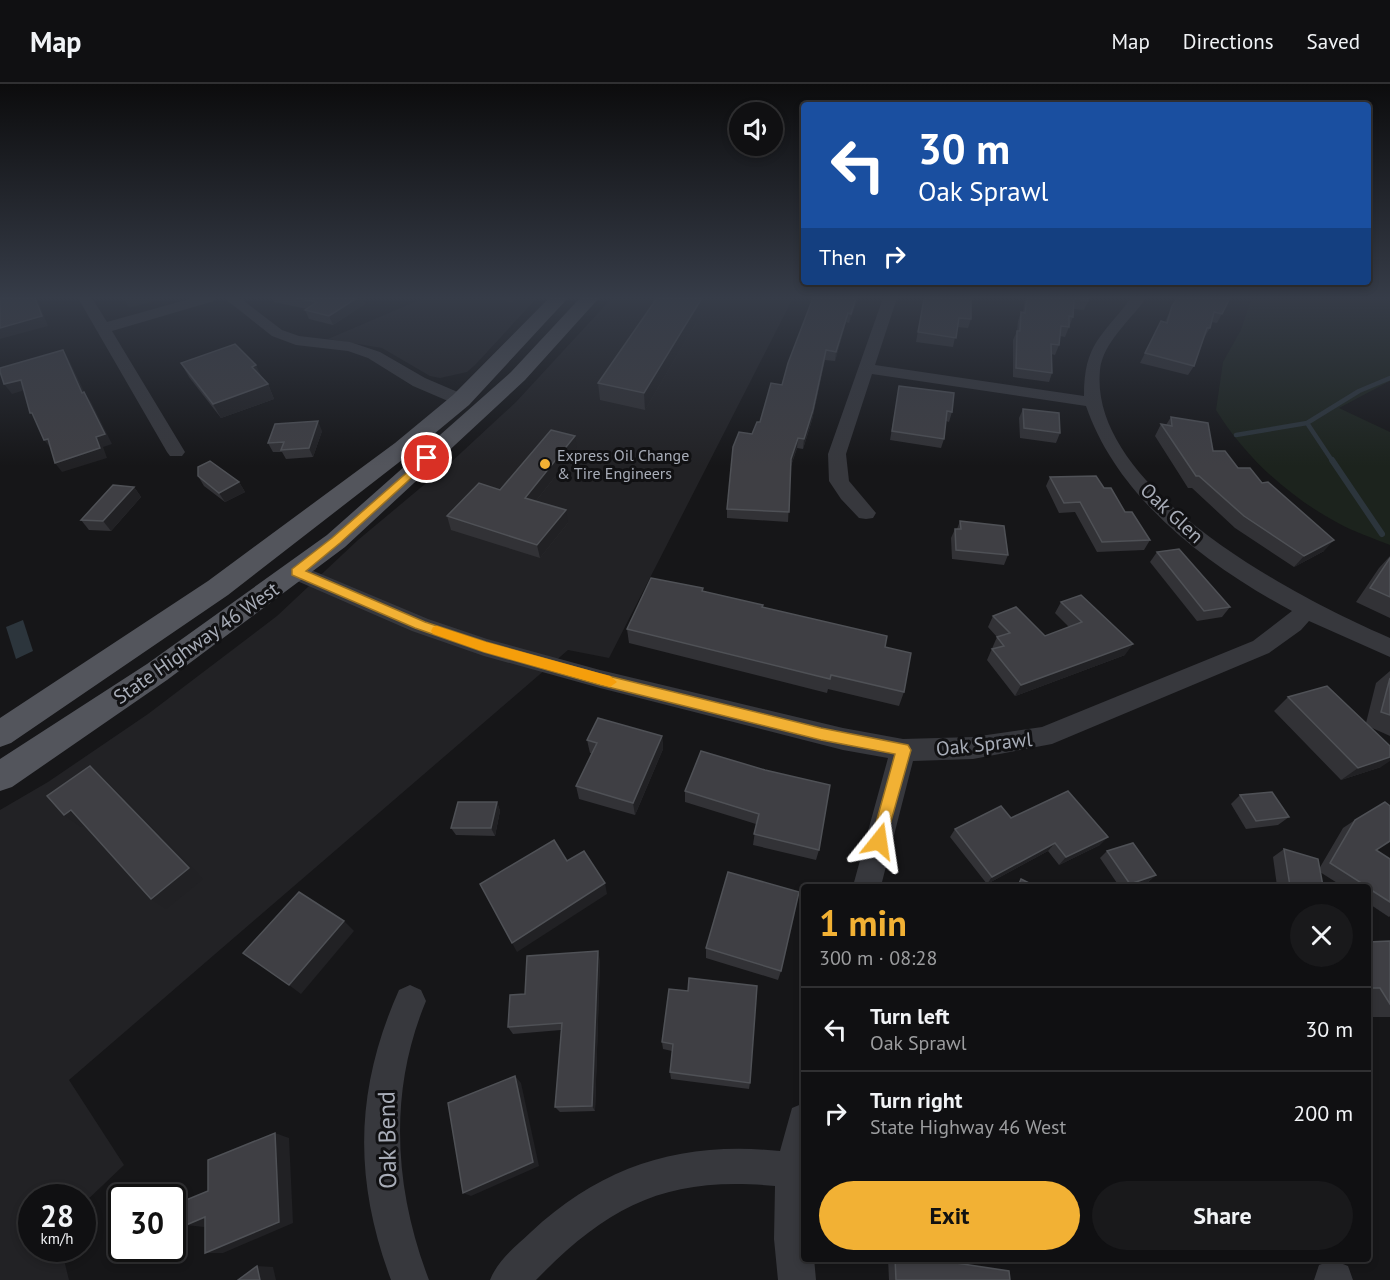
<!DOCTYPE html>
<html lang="en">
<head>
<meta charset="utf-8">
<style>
	body { margin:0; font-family:"PT Sans",sans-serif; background:#19191b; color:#f1f3f6; height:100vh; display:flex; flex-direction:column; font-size:22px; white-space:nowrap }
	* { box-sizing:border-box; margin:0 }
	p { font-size:20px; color:#9c9d9f }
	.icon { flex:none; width:33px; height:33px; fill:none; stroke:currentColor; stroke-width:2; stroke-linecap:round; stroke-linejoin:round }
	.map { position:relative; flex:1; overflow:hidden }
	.side { position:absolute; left:801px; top:800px; width:570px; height:378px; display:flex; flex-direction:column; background:#101012; border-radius:6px; box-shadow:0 3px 9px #0003,0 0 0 2px #303032 }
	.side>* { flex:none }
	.top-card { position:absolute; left:801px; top:18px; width:570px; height:183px; border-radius:6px; box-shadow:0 3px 9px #0003,0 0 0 2px #303032; background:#1a4fa0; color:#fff; overflow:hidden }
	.tools { position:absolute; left:729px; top:18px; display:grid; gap:12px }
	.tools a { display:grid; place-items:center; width:54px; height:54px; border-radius:50%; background:#101012; box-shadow:0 3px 9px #0003,0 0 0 2px #303032; font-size:30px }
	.speed { position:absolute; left:18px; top:1100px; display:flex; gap:12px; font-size:30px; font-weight:700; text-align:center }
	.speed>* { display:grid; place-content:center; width:78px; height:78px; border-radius:50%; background:#101012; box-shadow:0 3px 9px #0003,0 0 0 2px #303032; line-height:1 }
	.speed small { font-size:15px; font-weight:400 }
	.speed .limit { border:3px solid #111; border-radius:9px; background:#fff; color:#111 }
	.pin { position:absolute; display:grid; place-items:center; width:51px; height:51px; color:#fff; margin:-26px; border:3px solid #fff; border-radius:50%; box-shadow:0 2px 6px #0007 }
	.me { position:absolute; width:66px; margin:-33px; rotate:15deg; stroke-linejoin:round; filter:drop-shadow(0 0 4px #0008) }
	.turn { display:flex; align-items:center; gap:21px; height:126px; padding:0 18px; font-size:27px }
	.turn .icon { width:78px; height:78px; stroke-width:2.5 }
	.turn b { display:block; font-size:42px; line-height:51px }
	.then { display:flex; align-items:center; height:57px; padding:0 18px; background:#0003; gap:12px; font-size:22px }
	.round { display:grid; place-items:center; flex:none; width:63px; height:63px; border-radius:32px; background:#19191b }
	.head { display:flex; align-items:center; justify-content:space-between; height:102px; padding:0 18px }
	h1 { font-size:36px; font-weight:700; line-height:45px; color:#f2b134 }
	.button { display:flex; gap:12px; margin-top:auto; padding:12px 18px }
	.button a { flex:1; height:69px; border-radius:36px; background:#f2b134; color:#111; font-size:24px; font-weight:700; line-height:69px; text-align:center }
	.button a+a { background:#19191b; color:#f1f3f6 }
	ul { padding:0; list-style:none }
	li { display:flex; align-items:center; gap:18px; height:84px; padding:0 18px; border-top:2px solid #303032 }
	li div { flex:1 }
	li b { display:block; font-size:22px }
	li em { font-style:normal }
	header { display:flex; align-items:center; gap:36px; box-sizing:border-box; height:84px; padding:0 30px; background:#101012; border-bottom:2px solid #303032 }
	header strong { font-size:28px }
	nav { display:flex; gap:33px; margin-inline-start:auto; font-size:21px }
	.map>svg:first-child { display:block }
	.built { fill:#222225 }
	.green { fill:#1c231d }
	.water { fill:#2c353c }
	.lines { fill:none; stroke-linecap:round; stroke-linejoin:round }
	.stream-far1 { stroke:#2c353c; stroke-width:4.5 }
	.stream { stroke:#2c353c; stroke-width:6 }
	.minor { fill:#37383d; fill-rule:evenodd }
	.major { fill:#53555c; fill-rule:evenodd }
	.wall { fill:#323236 }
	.shaded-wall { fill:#212124 }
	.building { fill:#3f3f44; stroke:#4f5156; stroke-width:1.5 }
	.route { fill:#f2b134; stroke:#9d7322; stroke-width:1.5 }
	.slow { fill:#f59e0b }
	.poi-dot { fill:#f2b134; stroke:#111113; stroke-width:2 }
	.labels { text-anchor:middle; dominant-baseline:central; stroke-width:6; stroke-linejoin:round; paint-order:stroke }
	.far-poi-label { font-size:16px; fill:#a8adb8; stroke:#111113; text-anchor:start }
	.street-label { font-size:20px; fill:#a8adb8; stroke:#111113 }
	.near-street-label { font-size:24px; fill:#a8adb8; stroke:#111113 }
</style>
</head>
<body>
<header>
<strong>Map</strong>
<nav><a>Map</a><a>Directions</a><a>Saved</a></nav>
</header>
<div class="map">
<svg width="1390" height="1196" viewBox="0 0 1390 1196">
	<rect width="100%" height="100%" fill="#161618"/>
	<g class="built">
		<path d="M424,214H537L475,281L467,288L440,294L430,292L382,264L328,255Z"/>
		<path d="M612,214H793L609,574L568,566L69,996L124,1081L83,1120L82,1113H32V1164H61L69,1196H0V726L48,698L148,630L277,532L358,456L449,380L516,318Z"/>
	</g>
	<path class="green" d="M1244,214H1390V297L1339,324L1390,348V461C1373,454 1354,448 1338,439C1289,413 1245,373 1216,326L1223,278L1241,246L1251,216Z"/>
	<path class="water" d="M23,536L33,567L16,575L6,543Z"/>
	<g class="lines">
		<g class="stream-far1">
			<path d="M1307,339L1333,378"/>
			<path d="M1236,351L1307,339L1359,307L1390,294"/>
		</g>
		<path class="stream" d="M1332,376L1382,450"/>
		<g class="minor">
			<path d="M78,214H92L107,238L193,214H216L214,217L112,247L185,368L182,372H170L167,368Z"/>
			<path d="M224,214H240L282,246L299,252L350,258L380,268L425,294L467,312L469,316L467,320H455L413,302L368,274L348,267L296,261L272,252Z"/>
			<path d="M883,214H897L875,281L1084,312C1084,259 1102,253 1131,214H1146C1131,236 1103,258 1100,286C1088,406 1299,515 1390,554V573L1309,537L1301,546L1269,569L1052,660L973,675L913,677L881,802H853L888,674L843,666L600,604L484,572L412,547L288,493L285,488L288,483L296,481L304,483L428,535L487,555L600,586L843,644L903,655L973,653L1042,643L1253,557L1292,527C1208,482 1118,415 1086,322L872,290L846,370L849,397L876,429L873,434L866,435L859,434L841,415L829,397L828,370Z"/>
			<path d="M410,901L421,906L426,917C388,1008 394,1105 429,1196H391C353,1094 355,1005 399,906Z"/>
			<path d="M804,1019V1174H814L816,1196H778L774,1155L775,1102C668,1092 610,1120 536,1196H490C498,1176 515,1163 531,1148C603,1081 682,1057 780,1067L792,1024Z"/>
			<path d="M1333,1176L1348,1182L1353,1196H1314L1319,1181Z"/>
		</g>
		<g class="major">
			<path d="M549,214H568L469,321L411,369L228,511L11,659L0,663V634L208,497L395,359L453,311Z"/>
			<path d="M580,214H599L525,296L345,463L167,596L12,703L0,707V675L147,580L327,451L511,288Z"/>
		</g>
	</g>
	<g class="wall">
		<path d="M272,214H363L365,220L333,241L309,235L305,226L307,225L274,218Z"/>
		<path d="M490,214H515L512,218Z"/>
		<path d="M657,214H711L645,326L600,316L598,299Z"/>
		<path d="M858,214L849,239L846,238L835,277L825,276L812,336L803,365L797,364L791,382L788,438L727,434V425L752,350L760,338L782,301Z"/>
		<path d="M924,214H971V235L968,244L957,243L953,263L916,258Z"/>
		<path d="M1025,214H1088V217L1084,226L1074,225L1073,233L1065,253L1060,252L1059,261L1055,271L1051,270L1052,289L1049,298L1013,293V256L1017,247L1018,237L1021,228H1023Z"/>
		<path d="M1230,214L1217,239L1211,238L1210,244L1204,254V253L1194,282L1188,291L1140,279L1161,237L1165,238L1172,222Z"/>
		<path d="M181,279L263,295L268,300L274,315L221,334L189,293Z"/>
		<path d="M899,302L952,328L949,338L946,337L944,355L941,364L890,356Z"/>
		<path d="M1023,325L1060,349L1056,359L1020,354L1019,334Z"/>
		<path d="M1171,333L1213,367L1262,399L1324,467L1294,483L1235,444L1192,404H1188L1155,352L1161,340L1166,341Z"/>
		<path d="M322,347L313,373L286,375L282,368H273L268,359Z"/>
		<path d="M577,365L536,417L568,439L540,474L451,446L447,432L500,406Z"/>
		<path d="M198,392L239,398L245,408L225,418L204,402Z"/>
		<path d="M1050,393L1104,404L1150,456L1144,466L1097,468L1075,428L1059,429L1046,402Z"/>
		<path d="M134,403L141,413L111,447L89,446L81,436Z"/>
		<path d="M960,437L1008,471L1004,481L952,475L951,454L955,445H957Z"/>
		<path d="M1157,468L1230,523L1222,533L1197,537L1150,478Z"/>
		<path d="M1390,472V534L1356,518L1379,484Z"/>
		<path d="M703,504V507L763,521L762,523L885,563L904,608L899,622L828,605L827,609L629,559L627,545Z"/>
		<path d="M1061,518L1125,571L1015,612L987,576L997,553L988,543L993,532L1045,552L1069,543L1055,529Z"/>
		<path d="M1390,587V652L1370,643L1381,683L1341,696L1274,627L1288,613L1366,639L1376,599Z"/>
		<path d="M662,652L663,665L635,731L579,715L576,702L592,669H590L587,656Z"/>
		<path d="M701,667L819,766L816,776L753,761L756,740L685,718V707Z"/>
		<path d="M1240,711L1289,733L1278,741L1246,745L1231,720Z"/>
		<path d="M497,718L500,727L495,752L456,751L451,744Z"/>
		<path d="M1011,734L1100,761L1059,781L1048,767L987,800L950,753L955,745Z"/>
		<path d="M1355,736L1376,766L1390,775V832L1389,833L1368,819V802H1342L1320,788L1323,802H1277L1273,773L1284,765L1319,785L1343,744Z"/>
		<path d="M1107,767L1156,791L1147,799L1136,802H1119L1100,774Z"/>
		<path d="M1390,857V933H1372L1368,927V858Z"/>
		<path d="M706,864L781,887L778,896L706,874Z"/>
		<path d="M600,876L595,1027L560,1028L555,1023L561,946L513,950L508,943L525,910Z"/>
		<path d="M669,905L750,999L749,1005L671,995L670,988L672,967L663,965L662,958Z"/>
		<path d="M888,1174H923L1010,1196H889Z"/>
	</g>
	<g class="shaded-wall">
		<path d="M35,214H37L48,242L0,255V244Z"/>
		<path d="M128,214H166L129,224L124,215Z"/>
		<path d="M357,214H363L365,220L333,241L329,232Z"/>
		<path d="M702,214H711L645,326L644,309Z"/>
		<path d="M856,214H858L849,239L851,230Z"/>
		<path d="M848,229L846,238L835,277L836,268Z"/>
		<path d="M63,266L69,276L89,318L82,309Z"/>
		<path d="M826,266L812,336L803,365L804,355Z"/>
		<path d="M256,281L263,296L252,283Z"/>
		<path d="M21,296L28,305L12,310L4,300Z"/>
		<path d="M268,300L274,315L221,334L213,320Z"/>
		<path d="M84,308L91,318L112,360L103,363L107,374L62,388L55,379L96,353Z"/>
		<path d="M318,337L322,347L313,373L309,364Z"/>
		<path d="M575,352L577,365L528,427L525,414Z"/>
		<path d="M798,354L797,364L790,385L791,375Z"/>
		<path d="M48,355L52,366L44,356Z"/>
		<path d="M239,398L245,408L225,418L219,409Z"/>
		<path d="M134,403L141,413L111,447L103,437Z"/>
		<path d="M566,426L568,439L540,474L537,461Z"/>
		<path d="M1334,456L1324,467L1294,483L1304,472Z"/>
		<path d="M1133,560L1125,571L1015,612L1021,601Z"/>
		<path d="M662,652L663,665L635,731L633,719Z"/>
		<path d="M1390,673V677L1381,683L1341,696L1358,684Z"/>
		<path d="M90,682L105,695L203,795L166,825L151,815Z"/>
		<path d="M497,718L500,727L495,752L491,744Z"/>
		<path d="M71,726L87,738L81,743L64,731Z"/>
		<path d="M1108,753L1100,761L1059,781L1066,773Z"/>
		<path d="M1055,759L1048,767L987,800L992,793Z"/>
		<path d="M1156,791L1147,799L1136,802H1127L1130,800Z"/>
		<path d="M605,799L607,810L517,868L512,859Z"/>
		<path d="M344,837L354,847L301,910L289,901Z"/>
		<path d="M598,867L600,876L595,1027L592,1022Z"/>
		<path d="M515,992L521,999L539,1082L471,1112L463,1109Z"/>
		<path d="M275,1049L289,1054L293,1139L223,1169H205Z"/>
		<path d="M205,1133L223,1135L204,1143L186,1141Z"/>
		<path d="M257,1182L273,1183L276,1196H260Z"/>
	</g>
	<g class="building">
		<path d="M0,214H35L42,232L0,244Z"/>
		<path d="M295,214H357L329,232L305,226L317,218Z"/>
		<path d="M657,214H702L644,309L598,299Z"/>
		<path d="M813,214H856L851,230L848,229L836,268L826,266L813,326L804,355L798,354L791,375L789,428L727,425L733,363L739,348L752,350L757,338H760L771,299L782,301L788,279Z"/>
		<path d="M926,214H971V235L959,234L956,254L918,248L924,215L926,216Z"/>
		<path d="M1027,214H1088V217L1074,215L1073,233L1069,232V243L1061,242L1059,261L1051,260L1052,289L1016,284L1017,247H1020L1021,228L1025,229Z"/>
		<path d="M1177,214H1230L1222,230L1214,228L1210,244H1207L1194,282L1145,269L1161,237L1167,239L1172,222Z"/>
		<path d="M235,260L256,281L252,283L268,300L213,320L181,279Z"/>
		<path d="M63,266L82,309L84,308L105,350L96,353L100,364L55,379L48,355L44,356L32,329H30L21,296L4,300L0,288V284Z"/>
		<path d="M899,302L954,309L952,328L947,327L944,355L892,347Z"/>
		<path d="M1023,325L1059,329L1060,349L1024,344Z"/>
		<path d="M1171,333L1208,339L1213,367H1225L1238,384H1250L1262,399L1268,398L1334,456L1304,472L1244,432L1199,392H1196L1161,340L1172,342Z"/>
		<path d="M318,337L309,364L281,366L284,358L268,359L275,340Z"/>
		<path d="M551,346L575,352L525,414L566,426L537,461L447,432L479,399L500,406Z"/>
		<path d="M210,377L239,398L219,409L198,392V383Z"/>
		<path d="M1096,392L1104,404H1111L1125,428H1132L1150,456L1102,458L1080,418L1064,419L1050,393Z"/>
		<path d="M113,401L134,403L103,437L81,436Z"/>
		<path d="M960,437L1004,442L1008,471L956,466L955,445H961Z"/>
		<path d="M1179,465L1230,523L1204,527L1157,468Z"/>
		<path d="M1390,474V513L1370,504Z"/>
		<path d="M651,494L703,504L702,507L763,521L762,523L887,552L885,563L911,569L904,608L831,591L830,595L627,545Z"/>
		<path d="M1081,511L1133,560L1021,601L992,565L1004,562L997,553L1010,549L993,532L1016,523L1045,552L1082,538L1061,518Z"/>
		<path d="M1390,594V631L1381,628Z"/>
		<path d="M1327,602L1390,662V673L1358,684L1288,613Z"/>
		<path d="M598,634L662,652L633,719L576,702L597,659L587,656Z"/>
		<path d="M701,667L765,686L830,701L819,766L754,750L759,730L685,707Z"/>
		<path d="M90,682L189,784L151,815L71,726L64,731L47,712Z"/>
		<path d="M1068,707L1108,753L1066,773L1055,759L992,793L955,745L1001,722L1011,734Z"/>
		<path d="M1272,708L1289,733L1256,737L1240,711Z"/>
		<path d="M458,718H497L491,744H451Z"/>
		<path d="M1385,718L1390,722V757L1376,766L1390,775V818L1368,804V802H1366L1330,779L1355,736Z"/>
		<path d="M554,756L567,777L584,767L605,799L512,859L480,800Z"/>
		<path d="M1133,759L1156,791L1130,800L1107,767Z"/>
		<path d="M1284,765L1318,775L1323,802H1290Z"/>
		<path d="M728,788L799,808L781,887L706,864Z"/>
		<path d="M1021,795L1035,802H1018Z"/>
		<path d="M299,808L344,837L289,901L243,869Z"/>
		<path d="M1390,857V920L1380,904H1370L1368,901V858Z"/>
		<path d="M598,867L592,1022L555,1023L562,939L508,943L510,911L525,910L527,872Z"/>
		<path d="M689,894L757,902L750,999L670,988L673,960L662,958L669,905L688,907Z"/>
		<path d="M515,992L533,1078L463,1109L448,1019Z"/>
		<path d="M275,1049L279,1138L205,1169V1133L186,1141V1116L208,1107V1076Z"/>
		<path d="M895,1174H923L1009,1187L1010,1196H896Z"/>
		<path d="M257,1182L260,1196H238Z"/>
	</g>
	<linearGradient id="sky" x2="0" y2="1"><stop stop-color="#0c0c0d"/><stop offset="0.56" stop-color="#363c48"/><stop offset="1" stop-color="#363c48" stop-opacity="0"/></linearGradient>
	<rect width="1390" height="382" fill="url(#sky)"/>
	<path class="route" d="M427,371L432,374L431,376L340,459L306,487L425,538L486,558L600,590L821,644L908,661L911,666L884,762L879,764L873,762L871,757L895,670L821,656L600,601L484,568L415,544L292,491V485L332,454Z"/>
	<path class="slow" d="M437,542L486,558L610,592L617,598L610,603L484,568L433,550L431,547L433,543Z"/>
	<circle class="poi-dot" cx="545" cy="380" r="6"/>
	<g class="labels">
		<g class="far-poi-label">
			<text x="557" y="371">Express Oil Change<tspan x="557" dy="18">&amp; Tire Engineers</tspan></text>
		</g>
		<g class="street-label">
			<text transform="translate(1172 429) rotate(43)">Oak Glen</text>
			<text transform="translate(196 559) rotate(-35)">State Highway 46 West</text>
			<text transform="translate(984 660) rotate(-6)">Oak Sprawl</text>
		</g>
		<g class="near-street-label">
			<text transform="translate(387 1056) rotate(-91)">Oak Bend</text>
		</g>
	</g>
</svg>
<div class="tools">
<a><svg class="icon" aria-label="sound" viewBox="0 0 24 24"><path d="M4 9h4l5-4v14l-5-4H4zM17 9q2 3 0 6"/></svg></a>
</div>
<div class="speed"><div>28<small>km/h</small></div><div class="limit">30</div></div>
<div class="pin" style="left:427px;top:374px;background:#d93025"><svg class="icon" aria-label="arrive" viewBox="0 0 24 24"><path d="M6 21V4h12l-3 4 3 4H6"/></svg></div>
<svg class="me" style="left:879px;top:757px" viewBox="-20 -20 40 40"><path d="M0-17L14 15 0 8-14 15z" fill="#f2b134" stroke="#fff" stroke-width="4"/></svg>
<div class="top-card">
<div class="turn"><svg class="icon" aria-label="left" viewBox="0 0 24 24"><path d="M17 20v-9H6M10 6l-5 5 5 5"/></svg><div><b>30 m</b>Oak Sprawl</div></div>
<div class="then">Then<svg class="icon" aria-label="right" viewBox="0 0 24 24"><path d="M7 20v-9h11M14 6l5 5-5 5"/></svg></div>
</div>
<section class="side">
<div class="head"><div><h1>1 min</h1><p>300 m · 08:28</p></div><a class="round"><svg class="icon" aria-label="close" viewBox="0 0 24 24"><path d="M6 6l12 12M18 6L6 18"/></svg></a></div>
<ul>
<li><svg class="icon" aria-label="left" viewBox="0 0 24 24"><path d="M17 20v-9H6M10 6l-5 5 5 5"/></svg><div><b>Turn left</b><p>Oak Sprawl</p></div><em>30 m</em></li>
<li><svg class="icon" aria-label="right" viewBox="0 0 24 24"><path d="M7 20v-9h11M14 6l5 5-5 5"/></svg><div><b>Turn right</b><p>State Highway 46 West</p></div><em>200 m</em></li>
</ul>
<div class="button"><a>Exit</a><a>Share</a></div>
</section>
</div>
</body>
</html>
